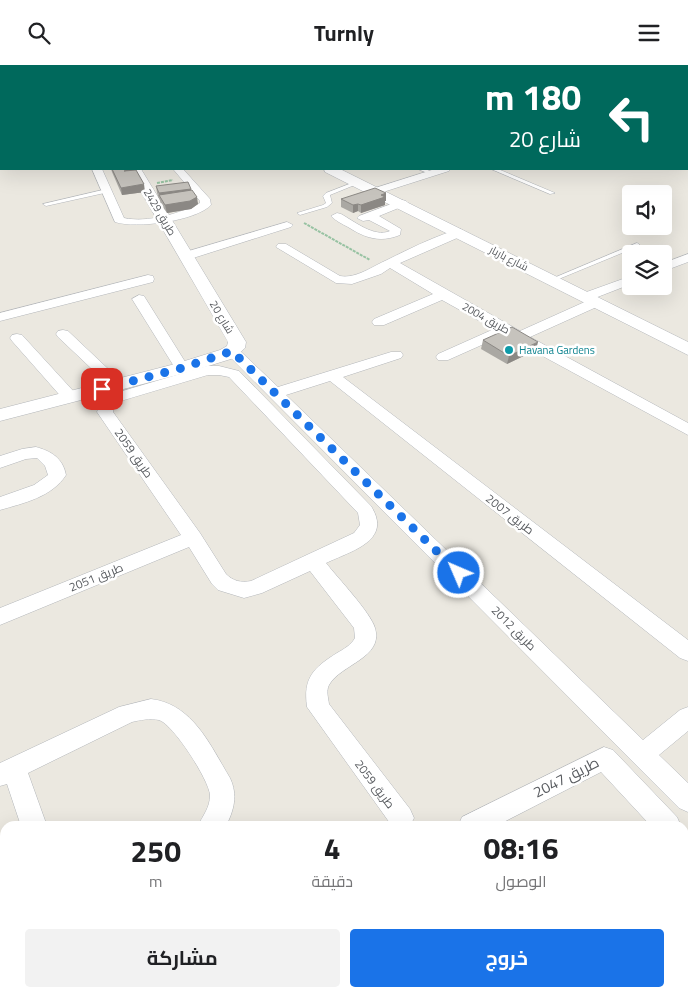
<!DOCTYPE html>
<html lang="ar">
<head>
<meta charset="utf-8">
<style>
	body { margin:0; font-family:"Titillium Web",Cairo,sans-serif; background:#f2f2f2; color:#202124; direction:rtl; height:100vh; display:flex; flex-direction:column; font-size:19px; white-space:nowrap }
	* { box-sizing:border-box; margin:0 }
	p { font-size:16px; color:#757577 }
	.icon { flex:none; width:28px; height:28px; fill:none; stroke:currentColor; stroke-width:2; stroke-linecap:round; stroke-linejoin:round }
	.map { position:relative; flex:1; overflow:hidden; direction:ltr }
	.side { position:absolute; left:0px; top:756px; width:689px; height:176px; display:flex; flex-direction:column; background:#fff; border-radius:15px 15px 0 0; box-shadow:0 5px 20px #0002; direction:rtl }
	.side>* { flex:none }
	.guide { position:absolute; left:0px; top:0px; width:689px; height:105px; box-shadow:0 5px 20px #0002; direction:rtl; background:#00695c; color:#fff; overflow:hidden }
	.tools { position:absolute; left:622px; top:120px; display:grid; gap:10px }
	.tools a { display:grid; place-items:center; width:50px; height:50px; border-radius:5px; background:#fff; box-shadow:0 5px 20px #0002; font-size:25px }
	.pin { position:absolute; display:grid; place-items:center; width:42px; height:42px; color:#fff; margin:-21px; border-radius:10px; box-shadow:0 2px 8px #0006 }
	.me { position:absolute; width:55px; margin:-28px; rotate:315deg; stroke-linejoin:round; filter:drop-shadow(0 0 4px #0008) }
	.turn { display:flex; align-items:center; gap:18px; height:105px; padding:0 25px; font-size:22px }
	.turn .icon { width:65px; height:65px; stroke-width:2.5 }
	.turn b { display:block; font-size:35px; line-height:42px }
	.eta { display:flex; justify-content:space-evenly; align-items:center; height:85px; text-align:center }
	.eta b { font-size:30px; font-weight:700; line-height:35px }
	.primary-button { display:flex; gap:10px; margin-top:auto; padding:10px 25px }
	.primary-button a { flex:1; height:58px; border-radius:5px; background:#1a73e8; color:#fff; font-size:20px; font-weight:700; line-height:58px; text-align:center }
	.primary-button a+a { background:#f2f2f2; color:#202124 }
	header { display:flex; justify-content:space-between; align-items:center; height:65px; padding:0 25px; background:#fff; font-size:22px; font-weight:700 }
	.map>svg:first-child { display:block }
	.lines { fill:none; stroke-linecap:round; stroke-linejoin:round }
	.service-casing { stroke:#b3b6ba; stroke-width:1 }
	.minor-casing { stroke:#b3b6ba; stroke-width:1 }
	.tertiary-casing { stroke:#b3b6ba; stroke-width:1 }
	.path-far1 { stroke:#97c2a2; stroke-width:1; stroke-dasharray:2.5 1; stroke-linecap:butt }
	.path { stroke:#97c2a2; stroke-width:2; stroke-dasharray:3 1; stroke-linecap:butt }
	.service { fill:#fff; fill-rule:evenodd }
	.minor { fill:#fff; fill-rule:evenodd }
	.tertiary { fill:#fff; fill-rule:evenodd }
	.wall { fill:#aaa8a3 }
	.shaded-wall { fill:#8b8884 }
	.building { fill:#c6c3bd; stroke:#8b8884 }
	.route { stroke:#1a73e8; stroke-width:9; stroke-dasharray:0 16.2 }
	.culture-dot { fill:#0f9aa8; stroke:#fff; stroke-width:2 }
	.labels { text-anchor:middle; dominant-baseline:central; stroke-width:5; stroke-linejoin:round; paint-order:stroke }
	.far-street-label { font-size:11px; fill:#595c60; stroke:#fff }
	.far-culture-label { font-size:11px; fill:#0d838f; stroke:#fff; text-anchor:start }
	.street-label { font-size:12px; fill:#595c60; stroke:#fff }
	.near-street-label { font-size:15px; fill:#595c60; stroke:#fff }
</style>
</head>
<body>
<header><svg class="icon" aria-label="menu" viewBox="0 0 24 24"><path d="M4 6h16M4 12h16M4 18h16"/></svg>Turnly<svg class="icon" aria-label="search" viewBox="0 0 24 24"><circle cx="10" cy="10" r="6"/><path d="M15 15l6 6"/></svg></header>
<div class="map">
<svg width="688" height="932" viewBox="0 0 688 932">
	<rect width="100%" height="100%" fill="#ebe8e0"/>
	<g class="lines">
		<g class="service-casing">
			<g id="service">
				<path d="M35,0H52L53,1H37Z"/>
				<path d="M298,0H302L303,1H299Z"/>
				<path d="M418,104H425L435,108L432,110Z"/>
				<path d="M491,104H498L555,128L550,129Z"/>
				<path d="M357,116L362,117L330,130L332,138L327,142L300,150L297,148L323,140L326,138L323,131L326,128Z"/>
				<path d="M107,124L109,125V127L46,141L43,139Z"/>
				<path d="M637,178L639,179V181L554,216L549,215Z"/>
			</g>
		</g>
		<g class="minor-casing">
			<g id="minor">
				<rect x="47" y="0" width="8" height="1"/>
				<path d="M112,0H122L123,1H113Z"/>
				<rect x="193" y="0" width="8" height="1"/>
				<path d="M236,0H245L246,1H237Z"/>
				<path d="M339,0H347L348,1H340Z"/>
				<path d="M401,0H410L411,1H402Z"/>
				<path d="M563,0H573L574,1H564Z"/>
				<path d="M668,0H678L679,1H669Z"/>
				<path d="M1,34V40L0,41V35Z"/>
				<rect x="0" y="86" width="1" height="6"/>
				<path d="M92,104H102L124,153C147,158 179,149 200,138V136L173,104H183L210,134L211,140C196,156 136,164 115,157Z"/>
				<path d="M435,104H450L449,106L380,128L376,129L371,126L372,124Z"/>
				<path d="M402,135L406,136L408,138L406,140L379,151L401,164L400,170C380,178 365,173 348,162C342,159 336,156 331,151L337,148L341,149C354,156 374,173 390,166L369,155L363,156L357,153L359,151Z"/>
				<path d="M287,157L293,160L291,162L190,194L186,195L180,191L182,188Z"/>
				<path d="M460,164L464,166L466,168L464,170L400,198L520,266L589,235H581L579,232L581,229L631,211V219L595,233L601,234L603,237L601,240L530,272L688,358V370L504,270L448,295H438L436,292L438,289L494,264L442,235L384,260H374L372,257L374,254L433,229L390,203L381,209L352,219L336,218L276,182L278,179H286L340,211C356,214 373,201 387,195C409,184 437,170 460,164Z"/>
				<path d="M688,189V197L664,206V198Z"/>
				<path d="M148,210L153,211L154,214L153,217L0,256V248Z"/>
				<path d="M139,230L144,231L189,303L187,306H177L175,303L132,234Z"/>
				<path d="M63,265L68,266L122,317L125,320L122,323H112L58,272L56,269L58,266Z"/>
				<path d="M17,269L22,270L76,329L78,332L76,335H64L12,276L10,273L12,270Z"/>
				<path d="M232,282L237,283L278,322L391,287H401L403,290L401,293L343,312L688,575V596L680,593L330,316L286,330L643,675L680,645L688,642V666L659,690L688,718V747L679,743L227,289L225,286L227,283Z"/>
				<path d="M207,301H219L239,306L371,441C393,476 351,486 326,498C337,512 371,548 375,563C384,593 341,599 329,620C326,626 328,632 329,639L410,744L414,753L410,761H392L307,642C303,613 313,603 337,588C344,584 351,580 355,573L354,563L310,506L262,528L244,533L218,525L212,519L189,482L0,560V543L181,470L97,347L100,338L109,330ZM208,310H219L229,312L358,448L360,460L354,468L251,516C241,518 233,516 226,509L200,468L113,347L114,342L121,336Z"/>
				<path d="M36,382C51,386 63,393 66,410C52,432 24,438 0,445V432L34,420L48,410L45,401L37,393L26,394L0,403V391L22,384Z"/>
				<path d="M151,634C193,639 210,680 230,713C238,730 234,745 226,761H198C203,750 210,743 210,730C209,715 173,659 159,655C150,653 140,655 132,657L28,708L47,761H21L7,719L0,721V698L119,642Z"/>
				<path d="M604,682L613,685L677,752L681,761H651L601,707L496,761H458L462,752Z"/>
				<path d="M684,766L688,768V796L684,794Z"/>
				<path d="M5,862V891L0,893V864Z"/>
				<path d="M170,928H206L204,932H168Z"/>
			</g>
		</g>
		<g class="tertiary-casing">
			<g id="tertiary">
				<rect x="0" y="2" width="1" height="6"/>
				<path d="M128,104H141L246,277L245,283L234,293L189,307L0,356V344L175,299L220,285L227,281L228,277Z"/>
				<path d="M324,104H340L688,277V290L325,107Z"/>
			</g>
		</g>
		<path class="path-far1" d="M426,1L433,0"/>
		<g class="path">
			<path d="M157,118L173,115"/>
			<path d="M304,158L370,195"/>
		</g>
		<use href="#service" class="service"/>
		<use href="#minor" class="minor"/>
		<use href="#tertiary" class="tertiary"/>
	</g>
	<g class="wall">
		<rect x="94" y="0" width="24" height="1"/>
		<path d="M111,104H134L145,127L122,130L112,107Z"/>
		<path d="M156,121L191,124L198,139L191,144L167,148L160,138L157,128Z"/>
		<path d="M386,128V136H385V140L361,148L358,146L353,148L341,142V134Z"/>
		<path d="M483,275L536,285L507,299L481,284Z"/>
	</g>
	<g class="shaded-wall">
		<rect x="101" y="0" width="17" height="1"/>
		<path d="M144,119L145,127L122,130L121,123Z"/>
		<path d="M191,124L192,131H160L159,128Z"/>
		<path d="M386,128V136H385V140L361,148V140Z"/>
		<path d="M197,132L198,139L191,144L167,148L165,140Z"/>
		<path d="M358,139V146L353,148V140Z"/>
		<path d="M538,277L536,285L507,299L509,291Z"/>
	</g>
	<g class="building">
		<path d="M112,104H134L124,106L136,105L144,119L121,123Z"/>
		<path d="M188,117L191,124L159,128L156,121Z"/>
		<path d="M375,123L386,128L381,130L385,132L361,140L358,139L353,140L341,134Z"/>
		<path d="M192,125L197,132L190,136L165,140L159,130Z"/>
		<path d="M512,262L538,277L509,291L483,275Z"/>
	</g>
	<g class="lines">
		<path class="route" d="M102,324L182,303L232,286L459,508"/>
	</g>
	<circle class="culture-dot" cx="509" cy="285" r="5"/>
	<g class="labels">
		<g class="far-street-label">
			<text transform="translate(160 147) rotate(59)">طريق 2429</text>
			<text transform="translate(509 193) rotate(27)">شارع باربار</text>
			<text transform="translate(222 252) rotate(59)">شارع 20</text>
			<text transform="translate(486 253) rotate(29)">طريق 2004</text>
		</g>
		<g class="far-culture-label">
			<text x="519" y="285">Havana Gardens</text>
		</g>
		<g class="street-label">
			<text transform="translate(134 388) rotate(55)">طريق 2059</text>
			<text transform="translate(510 449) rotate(38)">طريق 2007</text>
			<text transform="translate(96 512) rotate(-22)">طريق 2051</text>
			<text transform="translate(514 563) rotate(45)">طريق 2012</text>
			<text transform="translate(375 719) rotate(53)">طريق 2059</text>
		</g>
		<g class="near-street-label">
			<text transform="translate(566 712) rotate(-27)">طريق 2047</text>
		</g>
	</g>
</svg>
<div class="tools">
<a><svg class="icon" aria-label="sound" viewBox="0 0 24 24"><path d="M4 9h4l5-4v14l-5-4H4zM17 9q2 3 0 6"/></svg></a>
<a><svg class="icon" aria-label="layers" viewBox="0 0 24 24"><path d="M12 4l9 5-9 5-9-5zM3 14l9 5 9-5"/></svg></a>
</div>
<div class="pin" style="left:102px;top:324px;background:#d93025"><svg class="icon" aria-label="arrive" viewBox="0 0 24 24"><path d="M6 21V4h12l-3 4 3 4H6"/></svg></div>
<svg class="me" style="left:459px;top:508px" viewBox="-20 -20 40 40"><circle r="17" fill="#1a73e8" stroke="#fff" stroke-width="3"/><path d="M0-11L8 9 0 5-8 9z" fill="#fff"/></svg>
<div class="guide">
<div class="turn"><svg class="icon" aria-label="left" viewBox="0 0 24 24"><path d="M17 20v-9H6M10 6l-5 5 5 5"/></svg><div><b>180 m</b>شارع 20</div></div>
</div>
<section class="side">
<div class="eta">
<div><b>08:16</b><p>الوصول</p></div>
<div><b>4</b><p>دقيقة</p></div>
<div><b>250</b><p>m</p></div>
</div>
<div class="primary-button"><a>خروج</a><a>مشاركة</a></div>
</section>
</div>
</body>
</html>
